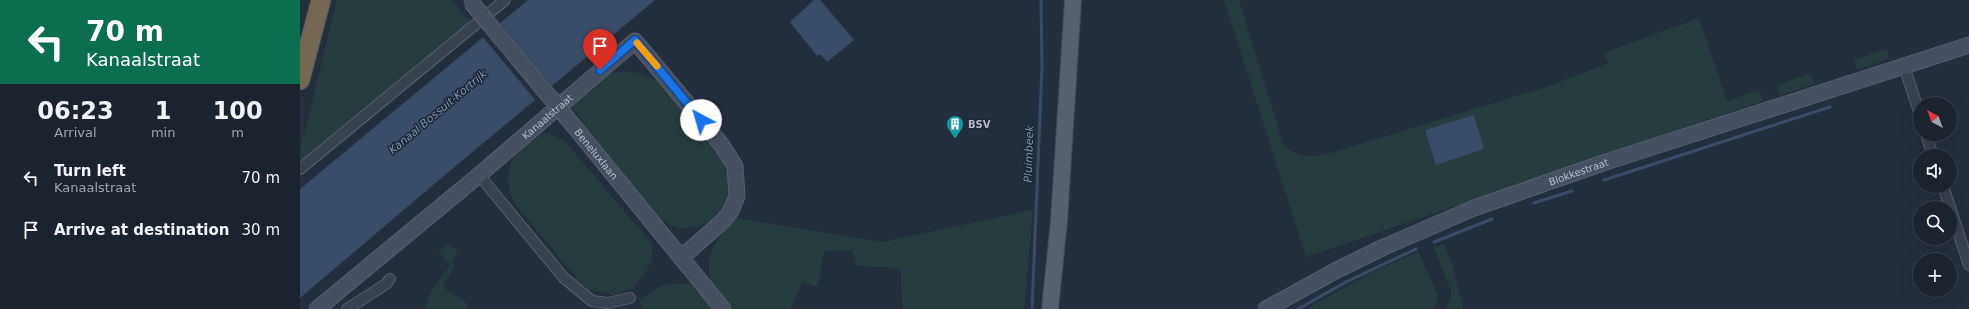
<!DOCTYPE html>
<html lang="en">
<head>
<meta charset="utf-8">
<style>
	body { margin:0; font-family:"DejaVu Sans",sans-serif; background:#242b36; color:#f1f3f6; height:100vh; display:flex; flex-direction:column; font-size:15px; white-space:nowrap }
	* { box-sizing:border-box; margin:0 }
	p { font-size:13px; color:#a0a4aa }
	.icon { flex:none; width:22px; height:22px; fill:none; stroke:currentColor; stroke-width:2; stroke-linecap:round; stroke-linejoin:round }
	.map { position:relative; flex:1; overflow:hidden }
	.panel { display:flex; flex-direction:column; background:#1b232e; width:300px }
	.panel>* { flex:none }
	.top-card { background:#0b6e4f; color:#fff; overflow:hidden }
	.needle { width:26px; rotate:319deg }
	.buttons { position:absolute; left:1613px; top:97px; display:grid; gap:8px }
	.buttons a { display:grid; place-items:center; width:44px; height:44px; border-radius:50%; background:#1b232e; box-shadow:0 4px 16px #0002,0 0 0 1px #39404a; font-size:20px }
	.pin { position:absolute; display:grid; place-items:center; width:34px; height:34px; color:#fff; margin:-41px -17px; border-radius:50% 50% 50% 0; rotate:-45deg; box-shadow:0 0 4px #0007 }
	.pin .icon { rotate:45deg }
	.me { position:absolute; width:44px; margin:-22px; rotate:321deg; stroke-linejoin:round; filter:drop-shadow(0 0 3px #0008) }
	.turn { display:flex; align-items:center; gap:14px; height:84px; padding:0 20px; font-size:18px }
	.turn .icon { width:52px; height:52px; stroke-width:2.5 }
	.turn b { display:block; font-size:28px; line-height:34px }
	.eta { display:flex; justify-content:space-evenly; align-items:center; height:68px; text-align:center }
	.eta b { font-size:24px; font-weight:700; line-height:28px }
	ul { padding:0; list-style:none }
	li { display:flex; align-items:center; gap:12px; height:52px; padding:0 20px }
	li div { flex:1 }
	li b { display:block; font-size:15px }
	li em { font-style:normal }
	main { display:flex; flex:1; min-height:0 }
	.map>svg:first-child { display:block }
	.green { fill:#263c3f }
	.water { fill:#394c67 }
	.pier { fill:#242f3e }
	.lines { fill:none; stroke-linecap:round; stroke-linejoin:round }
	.stream { stroke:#394c67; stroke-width:3 }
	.street-casing { stroke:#565f6c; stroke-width:12 }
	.secondary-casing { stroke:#565f6c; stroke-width:17 }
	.primary-casing { stroke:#414a57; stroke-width:18 }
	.highway-casing { stroke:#434c59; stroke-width:21 }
	.street { stroke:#38414e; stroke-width:10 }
	.secondary { stroke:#465061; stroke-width:15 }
	.primary { stroke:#56606e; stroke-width:16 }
	.highway { stroke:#746855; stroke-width:19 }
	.secondary-bridge-casing { stroke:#565f6c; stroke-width:17; stroke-linecap:butt }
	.secondary-bridge { stroke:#465061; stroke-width:15 }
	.route-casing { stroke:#114b97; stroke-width:10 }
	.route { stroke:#1a73e8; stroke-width:7 }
	.slow { stroke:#f59e0b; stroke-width:7 }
	.labels { text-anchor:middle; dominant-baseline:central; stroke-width:3; stroke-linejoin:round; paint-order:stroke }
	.street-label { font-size:10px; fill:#b4bcc9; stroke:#1d2633 }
	.poi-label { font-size:10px; font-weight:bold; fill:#b4bcc9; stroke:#1d2633; text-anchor:start }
	.water-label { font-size:11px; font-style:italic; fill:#7c92b1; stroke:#1d2633 }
</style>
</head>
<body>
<main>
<section class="panel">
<div class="top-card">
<div class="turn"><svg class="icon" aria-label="left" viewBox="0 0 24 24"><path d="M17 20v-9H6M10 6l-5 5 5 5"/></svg><div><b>70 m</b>Kanaalstraat</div></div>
</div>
<div class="eta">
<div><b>06:23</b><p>Arrival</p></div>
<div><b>1</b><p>min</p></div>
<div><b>100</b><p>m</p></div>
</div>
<ul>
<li><svg class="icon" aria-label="left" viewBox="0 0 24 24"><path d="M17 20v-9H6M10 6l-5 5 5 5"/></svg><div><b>Turn left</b><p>Kanaalstraat</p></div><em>70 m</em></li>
<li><svg class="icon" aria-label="arrive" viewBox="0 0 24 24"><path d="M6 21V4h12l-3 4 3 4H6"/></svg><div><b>Arrive at destination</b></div><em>30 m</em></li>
</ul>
</section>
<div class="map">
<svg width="1669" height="309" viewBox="0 0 1669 309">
	<rect width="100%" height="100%" fill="#242f3e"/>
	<g class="green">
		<path d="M37,0H151L172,24L0,166V151Z"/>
		<path d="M924,0H939L983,143C999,160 1010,157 1031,153L1249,86L1308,63L1303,53L1399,18L1427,101L1459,90L1463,101L1006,257Z"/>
		<path d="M1587,49L1589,59L1557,70L1554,60Z"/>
		<path d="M329,71C338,73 347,75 355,80C366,87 375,102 384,112C405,136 446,172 424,207C419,216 413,221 404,224C384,231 376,229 359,218L277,124L282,119L270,105L305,77L313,73Z"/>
		<path d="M1510,73L1515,84L1480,95L1477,85Z"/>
		<path d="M250,133L265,141L352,244V260L346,272L333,288L315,295L288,289L278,280L215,204L210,192L208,178L211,162L225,144L235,135Z"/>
		<path d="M733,210L724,309H603L600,268L556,266L552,250L524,251L518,287L502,282L491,309H433C427,302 417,294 413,285C399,259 420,235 437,217L443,219L582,242Z"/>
		<path d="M147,244L158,251L151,263L155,265L143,286C149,294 163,297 168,305L166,309H125L131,292L150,265L138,251Z"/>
		<path d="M1144,244L1152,264L1163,305L1161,309H1145L1150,300L1151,291L1134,248Z"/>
		<path d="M1118,252L1138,295V300L1132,309H1006L1081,268Z"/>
		<path d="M369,284C398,282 397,287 414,309H343L340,301L357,288Z"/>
	</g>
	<g class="water">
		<path d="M228,0H355L146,174L0,298V189Z"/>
		<path d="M514,0H520L554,40L527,62L520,54L517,56L490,22Z"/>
		<path d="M1174,115L1184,149L1136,165L1125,130Z"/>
	</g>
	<path class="pier" d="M199,22L253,87L236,101L182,36Z"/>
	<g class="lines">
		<g class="stream">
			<path d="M1304,180L1530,107"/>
			<path d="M1234,203L1272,191"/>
			<path d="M1134,242L1192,219"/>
			<path d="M732,309L742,67L741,0"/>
			<path d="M998,309L1046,282L1116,249"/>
		</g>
		<g class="street-casing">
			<g id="street">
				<path d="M1604,66L1620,115"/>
				<path d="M1626,134L1633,156"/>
				<path d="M0,169L205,0"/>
				<path d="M179,175L264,278L292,301L308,303L330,298"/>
				<path d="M1643,186L1669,265"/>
				<path d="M47,309L86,284L90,279"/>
			</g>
		</g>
		<g class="secondary-casing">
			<g id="secondary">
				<path id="s1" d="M268,119L423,309"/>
				<path id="s2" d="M17,309L179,175L335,41L421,144L435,166L437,196L431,211L423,221L381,258"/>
				<path id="s3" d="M966,309L1037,270L1084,247L1174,208L1306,162L1669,45"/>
			</g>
		</g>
		<g class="primary-casing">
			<path id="primary" d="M750,309L759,221L773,0"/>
		</g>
		<g class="highway-casing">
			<path id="highway" d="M0,80L21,0"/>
		</g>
		<use href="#street" class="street"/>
		<use href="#secondary" class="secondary"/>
		<use href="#primary" class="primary"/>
		<use href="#highway" class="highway"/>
		<g class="secondary-bridge-casing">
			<path id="secondary-bridge" d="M171,2L268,119"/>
		</g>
		<use href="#secondary-bridge" class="secondary-bridge"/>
	</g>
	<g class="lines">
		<g class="route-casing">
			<path id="route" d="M300,70L335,40L401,120"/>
		</g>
		<use href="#route" class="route"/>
		<path class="slow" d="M337,43L357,66"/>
	</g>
	<defs>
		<g id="building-pin" transform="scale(0.9)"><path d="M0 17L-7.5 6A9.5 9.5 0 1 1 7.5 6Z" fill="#0f9aa8" stroke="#1d2633"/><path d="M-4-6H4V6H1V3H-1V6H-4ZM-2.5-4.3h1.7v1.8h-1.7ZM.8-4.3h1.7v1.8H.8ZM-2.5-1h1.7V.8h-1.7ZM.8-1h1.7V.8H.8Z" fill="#fff"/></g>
	</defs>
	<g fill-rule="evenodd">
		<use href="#building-pin" x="655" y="124"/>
	</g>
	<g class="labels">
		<g class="street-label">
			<text stroke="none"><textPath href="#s2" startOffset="300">Kanaalstraat</textPath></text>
			<text stroke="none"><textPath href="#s1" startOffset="45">Beneluxlaan</textPath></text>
			<text stroke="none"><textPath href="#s3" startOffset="342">Blokkestraat</textPath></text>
		</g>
		<g class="poi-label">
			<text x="668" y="124">BSV</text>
		</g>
		<g class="water-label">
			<text transform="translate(138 112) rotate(-40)">Kanaal Bossuit-Kortrijk</text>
			<text transform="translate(729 154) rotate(-88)">Pluimbeek</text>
		</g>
	</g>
</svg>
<div class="buttons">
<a><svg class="needle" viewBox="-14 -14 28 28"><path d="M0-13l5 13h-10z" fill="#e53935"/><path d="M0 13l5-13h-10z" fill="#a0a4aa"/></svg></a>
<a><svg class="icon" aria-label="sound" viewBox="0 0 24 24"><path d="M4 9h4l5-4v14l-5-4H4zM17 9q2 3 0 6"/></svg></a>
<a><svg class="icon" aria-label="search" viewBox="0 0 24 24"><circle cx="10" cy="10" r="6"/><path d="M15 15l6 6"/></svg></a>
<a>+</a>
</div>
<div class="pin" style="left:300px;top:70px;background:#d93025"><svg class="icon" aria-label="arrive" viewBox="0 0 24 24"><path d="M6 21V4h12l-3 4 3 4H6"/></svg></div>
<svg class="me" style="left:401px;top:120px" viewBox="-20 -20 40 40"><circle r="19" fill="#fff"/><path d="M0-13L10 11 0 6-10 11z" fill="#1a73e8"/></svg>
</div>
</main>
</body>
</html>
